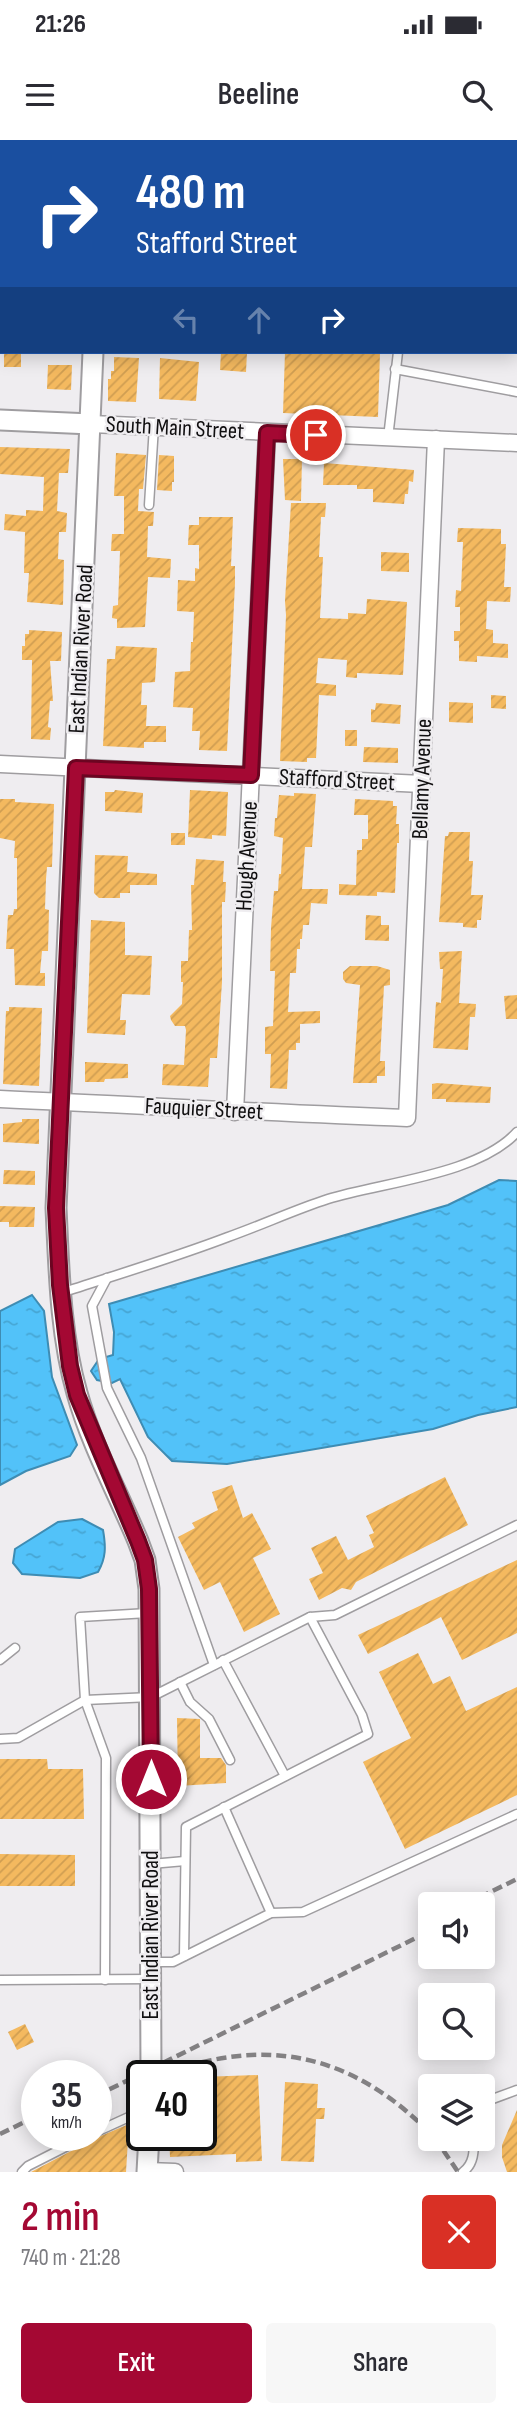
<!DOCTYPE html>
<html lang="en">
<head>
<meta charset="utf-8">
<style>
	body { margin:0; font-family:"Sofia Sans Condensed",sans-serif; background:#f7f7f7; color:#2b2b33; height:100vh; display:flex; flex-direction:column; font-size:26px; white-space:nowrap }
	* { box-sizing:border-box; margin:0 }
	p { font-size:23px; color:#7c7c81 }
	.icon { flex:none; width:38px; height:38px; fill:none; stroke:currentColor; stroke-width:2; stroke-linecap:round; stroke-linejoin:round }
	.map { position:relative; height:2032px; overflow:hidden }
	.panel { display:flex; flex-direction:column; background:#fff; flex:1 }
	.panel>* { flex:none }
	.banner { position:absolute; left:0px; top:0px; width:518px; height:214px; box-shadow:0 4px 18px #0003; background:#1a4fa0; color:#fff; overflow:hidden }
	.controls { position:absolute; left:418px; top:1752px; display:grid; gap:14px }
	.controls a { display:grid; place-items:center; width:77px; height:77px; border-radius:7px; background:#fff; box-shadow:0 4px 18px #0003; font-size:35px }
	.speed { position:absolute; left:21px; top:1920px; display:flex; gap:14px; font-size:35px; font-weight:700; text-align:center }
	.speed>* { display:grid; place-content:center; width:91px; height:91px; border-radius:50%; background:#fff; box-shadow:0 4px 18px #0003; line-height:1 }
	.speed small { font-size:18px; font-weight:400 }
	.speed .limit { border:4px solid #111; border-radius:10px; background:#fff; color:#111 }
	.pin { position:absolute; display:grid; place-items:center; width:60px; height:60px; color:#fff; margin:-30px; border:4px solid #fff; border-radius:50%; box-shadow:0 2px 7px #0007 }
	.me { position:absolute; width:77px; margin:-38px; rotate:0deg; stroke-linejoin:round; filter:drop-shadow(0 0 5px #0008) }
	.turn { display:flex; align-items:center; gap:24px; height:147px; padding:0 21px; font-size:32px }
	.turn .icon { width:91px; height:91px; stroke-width:2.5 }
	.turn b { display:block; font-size:49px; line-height:60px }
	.lanes { display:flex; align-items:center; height:66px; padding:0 21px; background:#0003; justify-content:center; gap:35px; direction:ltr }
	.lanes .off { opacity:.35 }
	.round { display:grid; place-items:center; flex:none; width:74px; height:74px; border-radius:7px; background:#f7f7f7 }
	.headline { display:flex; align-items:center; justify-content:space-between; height:119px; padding:0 21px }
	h1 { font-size:42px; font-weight:600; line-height:52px; color:#a40833 }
	.button { display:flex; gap:14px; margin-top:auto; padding:14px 21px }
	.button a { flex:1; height:80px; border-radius:7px; background:#a40833; color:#fff; font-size:28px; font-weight:600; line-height:80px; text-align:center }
	.button a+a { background:#f7f7f7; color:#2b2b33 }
	.status { display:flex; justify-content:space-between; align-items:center; height:49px; padding:0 35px; background:#fff; direction:ltr }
	.status svg { height:19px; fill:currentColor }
	header { display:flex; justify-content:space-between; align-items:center; height:91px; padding:0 21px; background:#fff; font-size:32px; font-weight:600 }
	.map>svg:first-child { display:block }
	.water { fill:url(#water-ripples); stroke:#3e8cb3; stroke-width:2 }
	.building { fill:url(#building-hatch) }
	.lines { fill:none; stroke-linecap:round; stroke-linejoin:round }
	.service-casing { stroke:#9f9da0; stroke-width:11 }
	.minor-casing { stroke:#9f9da0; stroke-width:19 }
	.tertiary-casing { stroke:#9f9da0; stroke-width:23 }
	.service { stroke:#fff; stroke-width:8 }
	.minor { stroke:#fff; stroke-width:16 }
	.tertiary { stroke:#fff; stroke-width:19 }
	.rail { stroke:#838183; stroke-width:4.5; stroke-dasharray:10 5; stroke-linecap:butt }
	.route-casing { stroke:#6b0521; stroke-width:18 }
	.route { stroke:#a40833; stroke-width:12 }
	.labels { text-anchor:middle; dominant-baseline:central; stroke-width:5; stroke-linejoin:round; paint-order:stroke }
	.street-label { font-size:23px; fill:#100f10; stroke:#efedf0 }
</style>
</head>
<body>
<div class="status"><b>21:26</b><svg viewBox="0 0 49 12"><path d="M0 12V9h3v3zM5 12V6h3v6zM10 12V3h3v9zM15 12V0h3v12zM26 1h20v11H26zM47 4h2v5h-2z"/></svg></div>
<header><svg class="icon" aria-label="menu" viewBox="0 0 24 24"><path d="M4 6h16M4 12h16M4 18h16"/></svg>Beeline<svg class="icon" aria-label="search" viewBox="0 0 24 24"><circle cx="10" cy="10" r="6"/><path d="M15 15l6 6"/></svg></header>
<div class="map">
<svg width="517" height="2032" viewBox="0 0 517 2032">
	<defs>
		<pattern id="water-ripples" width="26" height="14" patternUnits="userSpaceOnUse" patternTransform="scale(1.75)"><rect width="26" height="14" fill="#52c2f9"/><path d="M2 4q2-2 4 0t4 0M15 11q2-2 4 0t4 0" fill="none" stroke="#46a6d4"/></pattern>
		<pattern id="building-hatch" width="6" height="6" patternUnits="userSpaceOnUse" patternTransform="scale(1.75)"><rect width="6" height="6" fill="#f4b95f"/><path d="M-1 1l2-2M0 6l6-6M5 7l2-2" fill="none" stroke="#d09e52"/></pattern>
	</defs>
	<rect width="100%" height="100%" fill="#efedf0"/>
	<g class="water">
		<path d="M499,1040L517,1041V1267L478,1275L433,1289L227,1324L172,1321L148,1297L120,1239L112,1243L97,1240L91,1231L99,1219L113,1215L114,1192L109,1164L448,1065Z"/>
		<path d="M32,1155L44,1171L52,1237L77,1305L70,1316L26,1331L0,1345V1171Z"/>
		<path d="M82,1379L103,1390C106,1407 106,1418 98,1432L80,1438L22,1434L13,1423L15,1409L58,1382Z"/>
	</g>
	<g class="building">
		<path d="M221,212H247L246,232L220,230Z"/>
		<path d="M285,212H380L378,277L283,273Z"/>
		<rect x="4" y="213" width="17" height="14"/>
		<path d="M114,217L139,218L136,262L108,261V239H111V231H114Z"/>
		<path d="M160,218L199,222L196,261L159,259Z"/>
		<path d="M48,225H72L71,250L47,249Z"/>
		<path d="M0,307L70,309L68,333H59L57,371L67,373L66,392H59L58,419L64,420L63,465L27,462L29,433H24L25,392L4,390L5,374L26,376V370L43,371L44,337L0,334Z"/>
		<path d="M116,313L146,315L143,349H139L138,371L154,372L153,386H148L147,417L171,419L170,438L148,437L145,487L117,488V479L112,478L113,466L118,465L120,411H111L112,394H124V356H114Z"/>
		<path d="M159,315L174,316V342H172V351L157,350Z"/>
		<path d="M283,319H302L301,361L285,360Z"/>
		<path d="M324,323L414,330L413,342L409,341L408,354H405L404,364L373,362V349H357V345H323Z"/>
		<path d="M291,363H326L325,377H321L319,417H323L320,478L348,479V473L366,474L367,459L407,462L403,535L357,533V538L346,537L347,520L318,518L316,543L336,545V556L319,555L316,618H307V622L280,621L286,475L285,461Z"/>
		<path d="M199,377H233L231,426H235V443L227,611L199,610L200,591H192L193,568L173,567L175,532L190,531L191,502H193L194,472L177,471L178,440L195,441V428L199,429V405H188L189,385H199Z"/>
		<path d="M458,388L501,389V404H506L504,447H511L510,462L487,461L486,489L493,490V503L508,504V518L477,516V522L459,521V501H454V491H460V467H455L456,450L461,451L463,402H457Z"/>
		<path d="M381,412L409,413V432L381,431Z"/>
		<path d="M29,490L62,492L61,521H50L53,561H50L48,587L51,588L50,600L31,599L32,520H22V506H25V494H29Z"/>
		<path d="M116,506L157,508L155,542L142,543L141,565H147L146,586H166V602H144V608L103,606L107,519H115Z"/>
		<path d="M491,555L506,556V569L491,568Z"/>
		<path d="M449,562L473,563V583L449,582Z"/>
		<path d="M376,563L401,565L400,584L371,582V569L375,570Z"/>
		<rect x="345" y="590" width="12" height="16"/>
		<path d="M364,607L398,608V623L363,622Z"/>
		<path d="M115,650L143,653L142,673L105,671V652H114Z"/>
		<path d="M190,650L228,652L226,696L212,695V699L188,697Z"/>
		<path d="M294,653L316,654L312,707H305L302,749H328L327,764L311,763L309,785H303L302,799H300V809H297L296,833H290L288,872L320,871V883L300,884V903H296V910H289L287,949L270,948L271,914H265V887L273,886L275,831H270L271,788L274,751H278L279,734H281L283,698L274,696L275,678H277L279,655L294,656Z"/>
		<path d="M0,659H15V662L54,664L52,727H47L46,739L45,769L49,770L48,811H42L40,833H45V846L15,845L14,809H6L8,775H13L14,769H17V718H14L15,701L0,698Z"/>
		<path d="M355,659L393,661V666H397L396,684H399V703H397L395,753L377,752V756L339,755V744L356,745L357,710H362V699H368V675H354Z"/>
		<path d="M449,692H470L469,721H473L471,755H483L481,780H477V788L463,787V783L439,782L445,696H448Z"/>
		<rect x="171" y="693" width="14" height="12"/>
		<path d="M95,715L128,716L127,732L157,734V745H130V753H120V758H99L94,753Z"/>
		<path d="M196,719L224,721L223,742H226L225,762H222V842L217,918H210L208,947L162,945L163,924L184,925L186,890L185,886H175L171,880L170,876L182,864L183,842H181V821H188L189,790H192L191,745H194Z"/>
		<path d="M366,775L381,776V785H389V801L365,800Z"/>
		<path d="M91,780L125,782V815L152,816L150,855L122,854L120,880H126L125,895L87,893Z"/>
		<path d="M462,811L459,863L476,864L475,877H470L468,910L433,908L436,862L441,863L443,829H440L439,812Z"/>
		<path d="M350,826H377L390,830V845L384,846L380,921H385V936H377V943H353L360,845L346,843L343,839V832Z"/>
		<path d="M517,855V879H506L504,856Z"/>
		<path d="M9,867L42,868L39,946L3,944L6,871H9Z"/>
		<path d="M85,922L128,924V938L105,939L104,942H85Z"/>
		<path d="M437,943L491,947L490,963L446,962V959H432V944Z"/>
		<path d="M22,979H39V1004L3,1002V984L22,982Z"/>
		<path d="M4,1030L35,1031V1045L3,1044Z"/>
		<path d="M0,1066L35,1067L34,1087H9V1082H0Z"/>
		<path d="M445,1337L468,1385L356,1442L351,1450L342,1448L319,1460L309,1439L323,1433L311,1408L336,1396L348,1420L374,1407L369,1395L374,1393L366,1376Z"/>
		<path d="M232,1345L243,1378L252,1373L271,1409L253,1418L280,1474L244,1492L220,1442L204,1450L178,1397L195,1388L192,1383L218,1370L212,1352Z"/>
		<path d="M517,1420V1493L462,1520L441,1477L368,1514L358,1495Z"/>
		<path d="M418,1513L433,1544L450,1536L466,1571L517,1547V1655L405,1709L363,1622L411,1598L379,1532Z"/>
		<path d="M177,1578L200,1579V1618H221L226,1625V1643L178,1646Z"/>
		<path d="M0,1619H47L48,1629H83L84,1679H0Z"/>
		<path d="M0,1714L75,1715V1746H0Z"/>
		<path d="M25,1884L34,1902L17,1910L8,1892Z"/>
		<path d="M258,1935L262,2021L236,2022V2014L170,2017L169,1995H201V1937Z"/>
		<path d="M285,1942L318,1944L317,1968H325L324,1979H316L314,2022L281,2021Z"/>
		<path d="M517,1970V2032H507L502,2017V2005Z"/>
		<path d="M129,1984L126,2032H31L96,1998Z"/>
	</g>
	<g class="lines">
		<g class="service-casing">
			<g id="service">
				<path d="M54,2V0"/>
				<path d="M281,2L282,0"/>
				<path d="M516,60H517"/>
				<path d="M395,229L517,252"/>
				<path d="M388,298L398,212"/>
				<path d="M149,365L154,286"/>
				<path d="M107,1138L92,1166L107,1248L141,1318L214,1525"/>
				<path d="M61,1153C116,1135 173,1118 228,1097C262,1085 294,1070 328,1059C383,1042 478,1035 517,992"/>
				<path d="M0,1520L15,1508"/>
				<path d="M223,1520L285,1636"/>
				<path d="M180,1542L190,1562L209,1579L230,1620"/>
				<path d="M0,1599L18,1598L85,1560L151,1557L310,1477L335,1475L517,1385"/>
				<path d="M224,1667L271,1773"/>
				<path d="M151,1724L185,1721"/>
				<path d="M184,1816L186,1687L368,1594L362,1575L310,1477"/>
				<path d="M151,1822H173L271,1773L303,1772L517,1674"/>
				<path d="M0,1840L151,1839"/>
				<path d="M105,1840L106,1618L85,1560L80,1477L148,1473"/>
				<path d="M483,1968L487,1961L517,1950"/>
				<path d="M96,1992L142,1971"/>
				<path d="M22,2032L28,2026L89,1995"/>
				<path d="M463,2032C474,2024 474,2011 474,1998"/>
			</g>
		</g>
		<g class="minor-casing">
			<g id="minor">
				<path d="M0,115H2"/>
				<path d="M91,284L517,303"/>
				<path d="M0,624L422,644"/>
				<path d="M0,959C136,965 271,973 407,978L436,299"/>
				<path d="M235,972L267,293"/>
				<path d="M147,2031L175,2032"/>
			</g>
		</g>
		<g class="tertiary-casing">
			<g id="tertiary">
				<path d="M103,2V0"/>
				<path d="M93,212L56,1068C59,1129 60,1194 77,1253C91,1304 118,1353 138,1401L145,1420L149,1449L151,1936"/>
				<path d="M0,280L91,284"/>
				<path d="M147,2032L149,1995"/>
			</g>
		</g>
		<use href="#service" class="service"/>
		<use href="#minor" class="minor"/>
		<use href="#tertiary" class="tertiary"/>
		<g class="rail">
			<path d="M466,1764L517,1739"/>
			<path d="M159,1936C264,1895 351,1913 430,1993"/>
			<path d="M96,1956L430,1791"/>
			<path d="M0,1994L37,1976"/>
			<path d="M435,1998L458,2032"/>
		</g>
	</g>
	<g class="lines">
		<g class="route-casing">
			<path id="route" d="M151,1639L149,1449L145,1420L138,1401L77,1255L70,1226L60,1145L56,1068L76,628L251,635L267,293L316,295"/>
		</g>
		<use href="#route" class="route"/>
	</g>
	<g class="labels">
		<g class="street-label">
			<text transform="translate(175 288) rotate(3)">South Main Street</text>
			<text transform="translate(81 509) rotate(-87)">East Indian River Road</text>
			<text transform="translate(422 639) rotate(-88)">Bellamy Avenue</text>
			<text transform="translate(337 640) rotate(3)">Stafford Street</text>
			<text transform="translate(247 716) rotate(-87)">Hough Avenue</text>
			<text transform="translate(204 969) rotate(3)">Fauquier Street</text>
			<text transform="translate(151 1795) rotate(-90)">East Indian River Road</text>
		</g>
	</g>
</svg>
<div class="controls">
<a><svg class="icon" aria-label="sound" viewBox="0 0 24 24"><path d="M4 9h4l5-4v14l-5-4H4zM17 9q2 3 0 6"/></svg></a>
<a><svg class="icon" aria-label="search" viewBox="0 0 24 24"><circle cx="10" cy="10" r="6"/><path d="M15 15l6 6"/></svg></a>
<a><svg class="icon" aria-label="layers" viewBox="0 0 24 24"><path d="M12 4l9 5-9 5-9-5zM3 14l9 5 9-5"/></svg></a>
</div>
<div class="speed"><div>35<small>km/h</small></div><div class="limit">40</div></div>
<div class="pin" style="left:316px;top:295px;background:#d93025"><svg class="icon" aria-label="arrive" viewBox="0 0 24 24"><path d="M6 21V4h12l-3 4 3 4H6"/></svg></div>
<svg class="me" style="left:151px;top:1639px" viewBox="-20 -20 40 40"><circle r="17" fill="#a40833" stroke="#fff" stroke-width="3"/><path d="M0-11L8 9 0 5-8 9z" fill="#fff"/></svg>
<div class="banner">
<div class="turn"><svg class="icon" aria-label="right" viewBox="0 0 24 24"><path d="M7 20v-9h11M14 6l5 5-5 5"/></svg><div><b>480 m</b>Stafford Street</div></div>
<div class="lanes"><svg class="icon off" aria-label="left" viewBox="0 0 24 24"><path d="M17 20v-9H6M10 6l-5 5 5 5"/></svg><svg class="icon off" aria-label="ahead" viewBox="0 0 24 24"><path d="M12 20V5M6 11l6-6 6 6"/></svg><svg class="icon" aria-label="right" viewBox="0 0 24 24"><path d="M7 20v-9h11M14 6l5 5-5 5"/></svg></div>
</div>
</div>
<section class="panel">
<div class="headline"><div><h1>2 min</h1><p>740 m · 21:28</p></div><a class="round" style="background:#d93025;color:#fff"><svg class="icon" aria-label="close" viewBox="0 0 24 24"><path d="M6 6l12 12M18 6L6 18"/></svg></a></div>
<div class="button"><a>Exit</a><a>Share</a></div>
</section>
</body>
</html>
